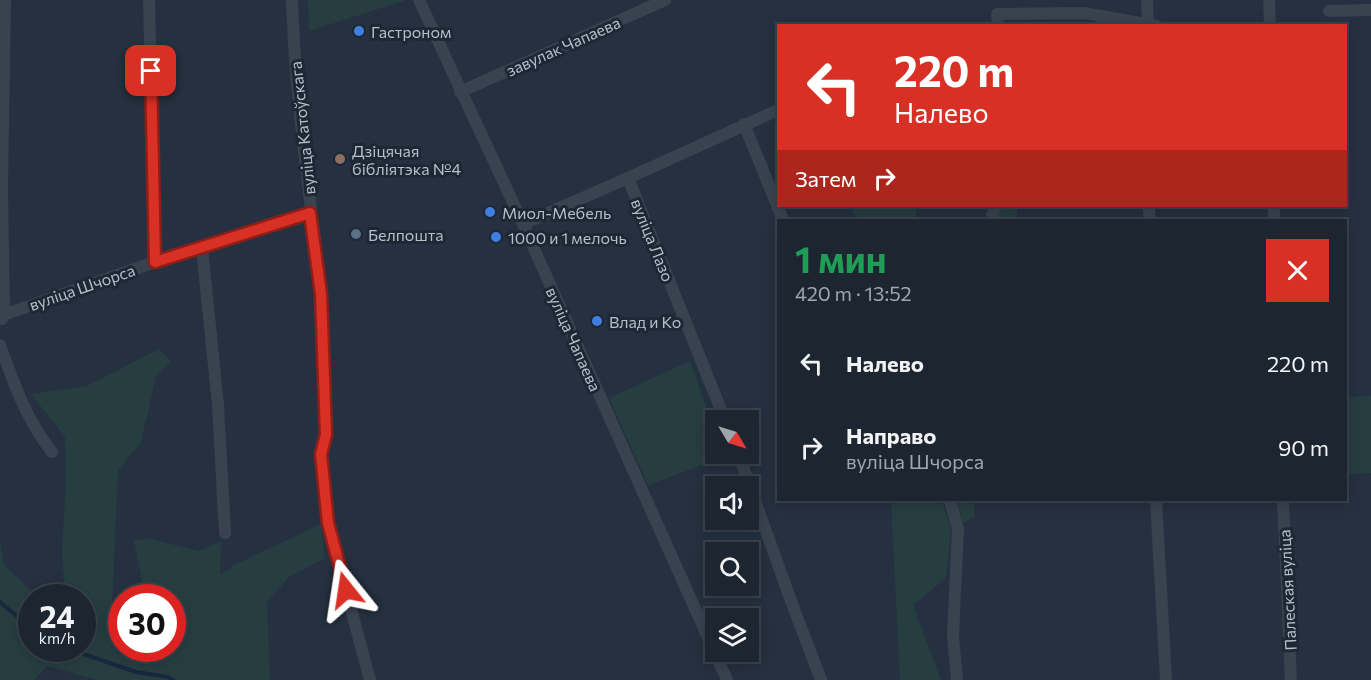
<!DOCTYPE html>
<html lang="ru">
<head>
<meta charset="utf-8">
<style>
	body { margin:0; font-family:Commissioner,sans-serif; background:#252d38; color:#f1f3f6; height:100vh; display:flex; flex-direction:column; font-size:22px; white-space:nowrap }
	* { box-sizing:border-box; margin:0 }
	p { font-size:20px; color:#a0a5ab }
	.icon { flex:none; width:33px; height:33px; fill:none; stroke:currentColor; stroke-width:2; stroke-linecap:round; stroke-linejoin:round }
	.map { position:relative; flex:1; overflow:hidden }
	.details { position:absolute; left:777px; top:219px; width:570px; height:282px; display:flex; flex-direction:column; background:#1c2530; border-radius:0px; box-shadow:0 3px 15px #0003,0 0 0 2px #3a424c }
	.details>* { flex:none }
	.banner { position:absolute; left:777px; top:24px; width:570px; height:183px; border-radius:0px; box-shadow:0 3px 15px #0003,0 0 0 2px #3a424c; background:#d93025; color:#fff; overflow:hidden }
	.needle { width:39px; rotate:128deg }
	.buttons { position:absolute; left:705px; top:410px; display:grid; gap:12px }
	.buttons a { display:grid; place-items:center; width:54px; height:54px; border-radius:0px; background:#1c2530; box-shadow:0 3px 15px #0003,0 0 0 2px #3a424c; font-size:30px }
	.speed { position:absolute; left:18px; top:584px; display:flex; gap:12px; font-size:30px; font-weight:700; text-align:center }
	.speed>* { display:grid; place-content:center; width:78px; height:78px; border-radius:50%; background:#1c2530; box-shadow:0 3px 15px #0003,0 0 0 2px #3a424c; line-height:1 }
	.speed small { font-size:15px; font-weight:400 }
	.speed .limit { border:9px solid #d22; background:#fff; color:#111 }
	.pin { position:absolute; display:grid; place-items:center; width:51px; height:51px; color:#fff; margin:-26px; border-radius:12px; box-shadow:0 3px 9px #0006 }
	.me { position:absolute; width:66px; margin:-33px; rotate:345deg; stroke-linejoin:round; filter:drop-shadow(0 0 4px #0008) }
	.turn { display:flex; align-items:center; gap:21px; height:126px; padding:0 18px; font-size:27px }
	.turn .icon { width:78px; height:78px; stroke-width:2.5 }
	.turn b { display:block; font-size:42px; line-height:51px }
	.then { display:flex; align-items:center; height:57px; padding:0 18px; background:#0003; gap:12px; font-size:22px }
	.round { display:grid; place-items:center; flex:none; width:63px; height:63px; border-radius:0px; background:#252d38 }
	.summary { display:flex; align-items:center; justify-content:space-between; height:102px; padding:0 18px }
	h1 { font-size:36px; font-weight:700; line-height:45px; color:#1e9e55 }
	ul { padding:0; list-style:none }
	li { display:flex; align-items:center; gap:18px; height:84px; padding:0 18px }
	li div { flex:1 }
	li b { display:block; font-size:22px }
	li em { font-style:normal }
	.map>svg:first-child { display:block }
	.green { fill:#273e41 }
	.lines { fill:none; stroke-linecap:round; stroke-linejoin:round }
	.stream { stroke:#18283f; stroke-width:4 }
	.minor { stroke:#394350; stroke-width:12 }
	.route-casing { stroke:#8d1f18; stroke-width:15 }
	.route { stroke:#d93025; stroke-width:10 }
	.shop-dot { fill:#3f7fe0; stroke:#1e2835; stroke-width:2 }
	.education-dot { fill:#8d6e63; stroke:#1e2835; stroke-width:2 }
	.service-dot { fill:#5c6f8a; stroke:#1e2835; stroke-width:2 }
	.labels { text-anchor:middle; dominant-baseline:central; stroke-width:6; stroke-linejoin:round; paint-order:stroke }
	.poi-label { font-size:16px; fill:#b6becb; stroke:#1e2835; text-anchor:start }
	.street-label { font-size:16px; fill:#b6becb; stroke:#1e2835 }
</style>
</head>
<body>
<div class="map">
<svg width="1371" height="680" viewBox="0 0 1371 680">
	<rect width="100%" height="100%" fill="#253140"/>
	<g class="green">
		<path d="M308,0H406L309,31Z"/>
		<path d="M850,206H917L915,220H858Z"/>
		<path d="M999,206H1018L1016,220H996Z"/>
		<path d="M159,349L171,361L156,376L141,442L118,471L111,629L121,630L122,648H172V597H143L144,591L134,540L151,539L199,551L221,541L220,575L234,565L321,524L325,558L289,577L267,602L270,680H97L47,666L34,680H0V542L4,565L38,597H32V648H82V597H65L62,552L66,480L65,437L31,394L87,386Z"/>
		<path d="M690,361L715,432L716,453H723L724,457L648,485L609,398Z"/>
		<path d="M1371,396V473L1346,474V397Z"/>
		<path d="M891,500H942L951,530L946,578L913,605L941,680H900Z"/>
		<path d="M957,500H974L975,517L963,523Z"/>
	</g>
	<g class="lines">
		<g class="stream">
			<path d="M0,602L32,629"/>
			<path d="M66,648L136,672L168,677L173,680"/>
		</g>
		<g class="minor">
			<path d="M149,0L155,262"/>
			<path d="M292,0C295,98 310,195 321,292C326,338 324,388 326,434L321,454L328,523L370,680"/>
			<path d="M419,0L523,224L727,680"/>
			<path d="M1147,0L1148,26"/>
			<path d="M1269,0L1270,26"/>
			<path d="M1329,11L1371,10"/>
			<path d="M998,26L997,14L1084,13L1157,26"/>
			<path d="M460,92L665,0"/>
			<path d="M744,124L783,220"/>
			<path d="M1149,206V220"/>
			<path d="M1274,206V220"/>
			<path d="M991,220L995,206"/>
			<path d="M523,224L628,178"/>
			<path d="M202,248L218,405L225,533"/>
			<path d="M0,316L155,262L310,213"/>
			<path d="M2,319L4,314L2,188L5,0"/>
			<path d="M0,345C14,384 26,419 52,452"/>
			<path d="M725,420L628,178L778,110"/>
			<path d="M738,453L791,601L821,680"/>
			<path d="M950,500L958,529L953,636L957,680"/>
			<path d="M1156,500L1166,680"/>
			<path d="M1283,500L1291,680"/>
		</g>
	</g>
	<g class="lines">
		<g class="route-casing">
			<path id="route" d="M151,71L155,262L310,213L321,294L326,435L321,454L328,523L346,590"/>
		</g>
		<use href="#route" class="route"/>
	</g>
	<g class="shop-dot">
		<circle cx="359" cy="31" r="6"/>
		<circle cx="490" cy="212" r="6"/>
		<circle cx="496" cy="237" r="6"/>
		<circle cx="597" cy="321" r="6"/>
	</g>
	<circle class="education-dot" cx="340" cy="159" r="6"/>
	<circle class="service-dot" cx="356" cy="234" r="6"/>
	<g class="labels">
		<g class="poi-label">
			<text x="371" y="31">Гастроном</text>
			<text x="352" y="150">Дзіцячая<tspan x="352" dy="18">бібліятэка №4</tspan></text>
			<text x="502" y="212">Миол-Мебель</text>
			<text x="368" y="234">Белпошта</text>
			<text x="508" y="237">1000 и 1 мелочь</text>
			<text x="609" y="321">Влад и Ко</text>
		</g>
		<g class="street-label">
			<text transform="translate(563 46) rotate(-24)">завулак Чапаева</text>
			<text transform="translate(302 128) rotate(-96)">вуліца Катоўскага</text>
			<text transform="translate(653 240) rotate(68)">вуліца Лазо</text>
			<text transform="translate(82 287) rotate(-19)">вуліца Шчорса</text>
			<text transform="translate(574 339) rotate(66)">вуліца Чапаева</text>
			<text transform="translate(1287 590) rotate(-93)">Палеская вуліца</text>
		</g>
	</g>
</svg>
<div class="buttons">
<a><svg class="needle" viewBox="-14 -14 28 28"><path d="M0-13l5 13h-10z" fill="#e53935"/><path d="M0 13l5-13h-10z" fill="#a0a5ab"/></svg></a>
<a><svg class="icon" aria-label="sound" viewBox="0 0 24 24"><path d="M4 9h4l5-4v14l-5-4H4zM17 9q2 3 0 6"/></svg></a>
<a><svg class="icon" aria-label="search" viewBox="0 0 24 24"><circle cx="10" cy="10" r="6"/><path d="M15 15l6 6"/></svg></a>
<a><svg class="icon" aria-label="layers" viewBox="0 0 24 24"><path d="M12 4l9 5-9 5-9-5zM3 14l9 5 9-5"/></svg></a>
</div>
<div class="speed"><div>24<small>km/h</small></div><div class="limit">30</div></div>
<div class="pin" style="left:151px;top:71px;background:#d93025"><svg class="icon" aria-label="arrive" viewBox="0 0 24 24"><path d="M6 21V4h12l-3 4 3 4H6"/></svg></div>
<svg class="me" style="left:346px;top:590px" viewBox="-20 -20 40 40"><path d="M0-17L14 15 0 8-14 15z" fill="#d93025" stroke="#fff" stroke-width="4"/></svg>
<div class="banner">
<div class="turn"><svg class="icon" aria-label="left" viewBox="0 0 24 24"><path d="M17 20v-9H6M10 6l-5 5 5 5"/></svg><div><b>220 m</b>Налево</div></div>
<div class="then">Затем<svg class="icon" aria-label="right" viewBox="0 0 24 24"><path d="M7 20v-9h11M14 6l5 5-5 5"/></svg></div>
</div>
<section class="details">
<div class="summary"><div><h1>1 мин</h1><p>420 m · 13:52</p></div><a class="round" style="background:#d93025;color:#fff"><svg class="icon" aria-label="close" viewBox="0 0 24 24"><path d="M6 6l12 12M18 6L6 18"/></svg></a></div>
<ul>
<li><svg class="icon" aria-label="left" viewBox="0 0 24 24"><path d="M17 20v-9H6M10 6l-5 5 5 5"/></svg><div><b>Налево</b></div><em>220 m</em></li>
<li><svg class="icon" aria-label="right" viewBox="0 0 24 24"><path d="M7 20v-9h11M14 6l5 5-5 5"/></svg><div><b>Направо</b><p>вуліца Шчорса</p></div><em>90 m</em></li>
</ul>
</section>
</div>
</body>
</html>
